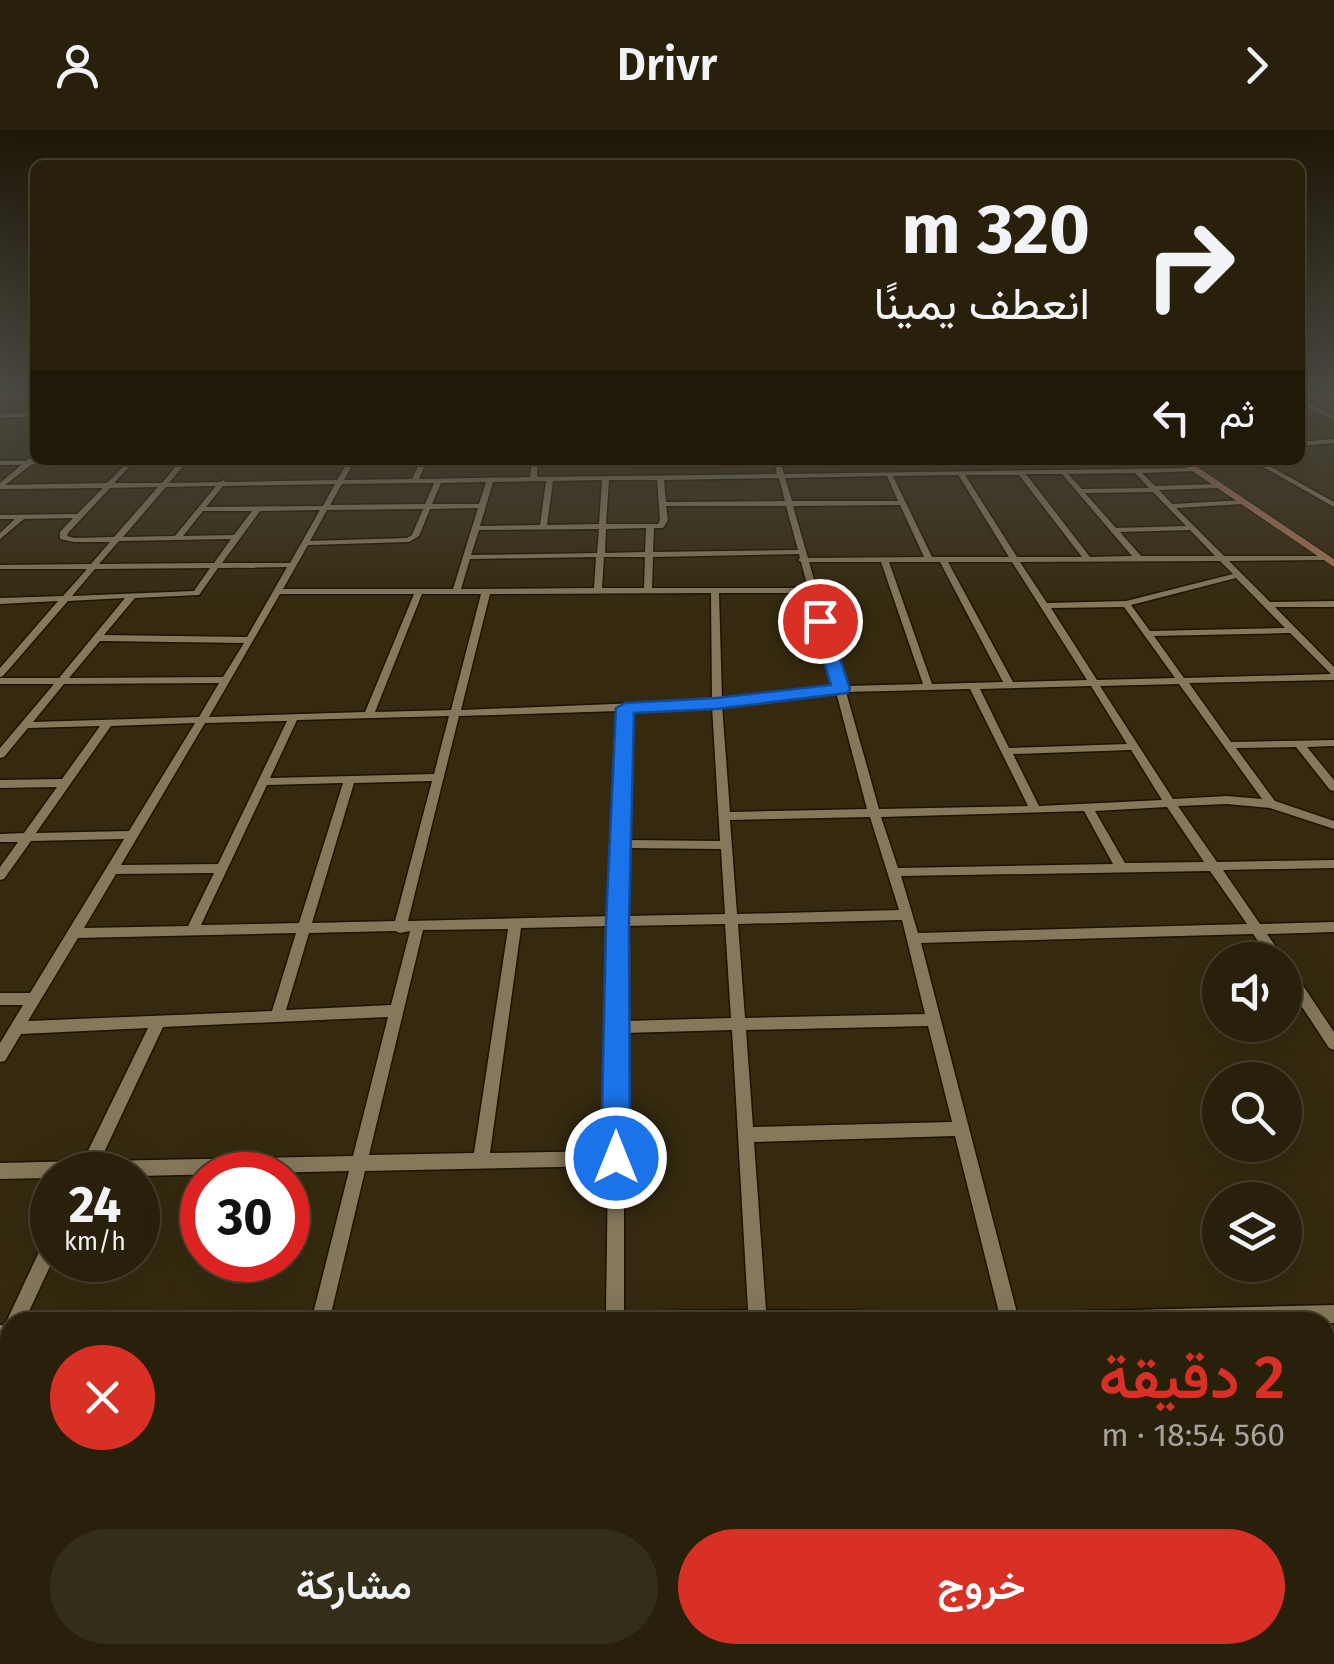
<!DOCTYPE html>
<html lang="ar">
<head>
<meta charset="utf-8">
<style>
	body { margin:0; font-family:"Fira Sans",Vazirmatn,sans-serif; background:#342d19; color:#f1f3f6; direction:rtl; height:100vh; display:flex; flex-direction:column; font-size:38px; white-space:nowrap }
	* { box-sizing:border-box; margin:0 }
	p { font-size:32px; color:#a5a39d }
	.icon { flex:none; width:55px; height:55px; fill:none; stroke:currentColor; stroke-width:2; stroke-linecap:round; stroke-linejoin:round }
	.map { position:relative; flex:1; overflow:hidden; direction:ltr }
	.side { position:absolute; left:0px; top:1182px; width:1335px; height:352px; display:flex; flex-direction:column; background:#28200b; border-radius:30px 30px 0 0; box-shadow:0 10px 40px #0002,0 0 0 2px #443e2c; direction:rtl }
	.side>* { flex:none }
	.guide { position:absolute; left:30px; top:30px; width:1275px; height:305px; border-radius:15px; box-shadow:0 10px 40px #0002,0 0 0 2px #443e2c; direction:rtl; background:#28200b; color:#f1f3f6; overflow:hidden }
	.tools { position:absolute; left:1202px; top:812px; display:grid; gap:20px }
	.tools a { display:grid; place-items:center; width:100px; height:100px; border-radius:50%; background:#28200b; box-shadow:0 10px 40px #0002,0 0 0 2px #443e2c; font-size:50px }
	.speed { position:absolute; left:30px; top:1022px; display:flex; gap:20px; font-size:50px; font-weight:700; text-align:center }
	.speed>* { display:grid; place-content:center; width:130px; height:130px; border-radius:50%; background:#28200b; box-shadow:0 10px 40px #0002,0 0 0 2px #443e2c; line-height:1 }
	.speed small { font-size:25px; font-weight:400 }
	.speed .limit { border:15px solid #d22; background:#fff; color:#111 }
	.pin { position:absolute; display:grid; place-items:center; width:85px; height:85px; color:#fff; margin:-42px; border:5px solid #fff; border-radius:50%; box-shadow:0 2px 10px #0007 }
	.me { position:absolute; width:110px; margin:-55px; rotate:0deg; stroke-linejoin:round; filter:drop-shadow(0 0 8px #0008) }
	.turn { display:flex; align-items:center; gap:35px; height:210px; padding:0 50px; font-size:45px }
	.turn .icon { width:130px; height:130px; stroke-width:2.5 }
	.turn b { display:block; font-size:70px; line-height:85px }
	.then { display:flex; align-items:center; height:95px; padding:0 50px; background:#0003; gap:20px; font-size:38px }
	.round { display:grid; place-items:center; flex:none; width:105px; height:105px; border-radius:52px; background:#342d19 }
	.head { display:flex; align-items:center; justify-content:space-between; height:170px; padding:0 50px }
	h1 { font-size:60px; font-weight:600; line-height:75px; color:#d93025 }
	.button { display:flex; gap:20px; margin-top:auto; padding:20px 50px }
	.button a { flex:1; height:115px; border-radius:60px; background:#d93025; color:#fff; font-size:40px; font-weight:600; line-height:115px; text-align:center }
	.button a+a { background:#342d19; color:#f1f3f6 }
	header { display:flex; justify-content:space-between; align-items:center; height:130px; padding:0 50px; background:#28200b; font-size:45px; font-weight:600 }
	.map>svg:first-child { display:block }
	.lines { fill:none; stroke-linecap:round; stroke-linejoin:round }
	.minor-casing { stroke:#1d1200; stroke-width:3 }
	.tertiary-casing { stroke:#1d1200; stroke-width:3 }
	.secondary-casing { stroke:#1d1200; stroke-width:2 }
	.minor { fill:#85785b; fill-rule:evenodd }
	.tertiary { fill:#85785b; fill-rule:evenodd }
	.secondary { fill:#a27155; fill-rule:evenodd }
	.route { fill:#1a73e8; stroke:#114b97; stroke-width:2.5 }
</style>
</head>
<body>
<header><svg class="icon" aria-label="forward" viewBox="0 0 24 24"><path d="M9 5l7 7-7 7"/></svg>Drivr<svg class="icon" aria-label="person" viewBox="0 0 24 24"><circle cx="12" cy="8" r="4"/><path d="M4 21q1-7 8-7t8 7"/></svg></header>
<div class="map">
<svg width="1334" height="1534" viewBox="0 0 1334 1534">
	<rect width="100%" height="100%" fill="#352a0f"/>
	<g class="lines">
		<g class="minor-casing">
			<g id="minor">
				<path d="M35,264V268L0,269V265Z"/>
				<path d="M1334,264V268L1303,270L1334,286V290L1300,273V267Z"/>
				<path d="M35,282V286L0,288V284Z"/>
				<path d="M1334,309V313L1300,316V312Z"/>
				<path d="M158,330L155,332H134L114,353H162L181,330H188L169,353L220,352L223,350L226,352L337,350L349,330H355L344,350L412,349L421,330H427L419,349L530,347L532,330H538L537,347L777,344L775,335L639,337L636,335L639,333L774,330H780L784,344L1196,338L1198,339V341L1142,343L1155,356L1219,354L1222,356L1219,358L1159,360L1172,374L1246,370L1247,372L1243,374L1176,378L1224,426H1327L1328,428L1324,430L1229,431L1270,472L1334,471V477H1275L1334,537V550L1189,553L1231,612L1334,610V616L1307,617L1334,650V661L1330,660L1296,617L1236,618L1275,671L1334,691V699L1270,678L1227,674L1178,676L1217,732L1334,730V738L1223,740L1260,794L1334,792V802L1267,804L1285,830H1271L1253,804L921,813L1017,1183L1334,1175V1193L509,1192L512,1186L518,1183L606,1182L608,1036L365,1041L329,1192H311L349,1041L138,1046L52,1045V1048L0,1049V1033L83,1031L148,898L21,904L5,931L0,932V913L23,875H0V863H30L124,709L31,711L4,749L0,750V737L18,712H0V704L24,703L57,657L0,658V650L62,649L100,596L28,598L4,627L0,628V618L54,554H0V548H59L125,468L68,471L3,546L0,547V538L58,471L0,474V468L63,466L87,439H0V435L91,434L110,412H74L60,409V402L73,388L24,389L0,409V403L15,389H0V385L77,384L103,358L0,359V355L107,353L127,333L0,335V331ZM1135,343L1149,358L1082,359L1068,344ZM1026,344H1062L1132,426L1090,427ZM959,345V346L1009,427H932L893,346ZM965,345H1019L1082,427H1017ZM887,346L898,371H792L785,348ZM779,348L785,371L666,372L664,350ZM602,350L599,394L547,395L553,351ZM609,350H657L660,390L658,394H606ZM546,351L540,395L480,396L493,352ZM486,352L479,374H432L441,353ZM411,353H434L425,374L330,375L342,354ZM335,354L323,376L206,377L223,356ZM216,356L175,406L123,407L166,357ZM158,357L114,407L74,408L67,406L68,403L110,358ZM1153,362L1186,396L1116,398L1085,363ZM900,375L924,427L808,428L793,376ZM666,376H786L798,420L653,422L654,398H663L668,390ZM478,378L453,459H283L308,415L409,412L419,406L430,379ZM423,379L412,405L407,408L310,411L327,380ZM320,380L290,433H222L260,381ZM203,381H252L234,405L183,406ZM646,398L645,422L605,423L606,399ZM599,399L597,423L471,425L479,400ZM1190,400L1215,426H1141L1120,402ZM231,409L214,433L99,434L119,411ZM799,424L800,428L798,430L801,432L808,458H652L653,427ZM596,427L594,458L461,459L470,429ZM604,427H645L644,458H602ZM1220,431L1233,444L1126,471L1047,473L1020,432ZM809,432H881L923,554L844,556ZM889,432H940L1003,552L932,554ZM948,432H1012L1087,550L1013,552ZM287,437L247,507L104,505L135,468L199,465L218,438ZM210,438L194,461L72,466L95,439ZM1236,448L1285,498L1150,501L1131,475ZM711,463L712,570L461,580L490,464ZM719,463H809L835,557L722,569ZM280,464H414L365,582L209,587ZM422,464H481L451,580L375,582ZM1124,477L1175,548L1097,550L1051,478ZM1290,503L1331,544L1184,548L1154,506ZM100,511L244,513L223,547L69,548ZM219,553L199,587L33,592L64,554ZM1179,554L1262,669L1227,666L1173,669L1100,556ZM1091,556L1127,614L1009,618L980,559ZM970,559L1028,676L879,679L846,562ZM836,562L867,679L730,682L722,575ZM712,576L720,711L627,710L630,581ZM620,581L612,786L408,791L459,586ZM449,586L434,644L270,648L297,590ZM287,591L218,734L121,735L205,593ZM195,593L129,701L36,703L111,596ZM1131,620L1162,670L1039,676L1013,624ZM432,651L395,791L312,793L354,653ZM343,653L299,793L201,795L267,655ZM1167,677L1204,732L1125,733L1095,681ZM1084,681L1113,734L898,738L881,687ZM870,687L899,780L737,784L730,690ZM626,718L721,719L725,784L625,786ZM1210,741L1247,794L918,803L901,746ZM214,743L188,796L84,798L116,744ZM902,790L925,884L745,888L738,794ZM725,794L731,888L624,891V796ZM612,796L608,1021L490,1023L521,798ZM508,799L474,1023L369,1025L423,800ZM395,801L400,803L410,801L391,875L286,880L309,803ZM296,803L272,881L28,891L78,808ZM388,887L353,1026L100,1031L163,897ZM928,896L952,992L753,997L746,900ZM732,900L748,1180L624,1182V903ZM955,1006L999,1183L766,1180L754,1012Z"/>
				<path d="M1251,330H1259L1334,372V377Z"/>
				<path d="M1285,835L1290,836L1334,902V920L1329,918L1285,851Z"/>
				<path d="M52,1104L53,1130L24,1192H10V1213H0V1195H7L6,1192L9,1186L46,1107Z"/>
				<path d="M924,1525H946L948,1534H926Z"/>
			</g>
		</g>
		<g class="tertiary-casing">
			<path id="tertiary" d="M32,326H35V330H37L0,359V353Z"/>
		</g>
		<g class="secondary-casing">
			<path id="secondary" d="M1176,330H1187L1334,429V437Z"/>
		</g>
		<use href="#minor" class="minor"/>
		<use href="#tertiary" class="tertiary"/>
		<use href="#secondary" class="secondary"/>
	</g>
	<linearGradient id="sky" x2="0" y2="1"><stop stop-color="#1d1708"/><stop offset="0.55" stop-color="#4b4a42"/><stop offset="1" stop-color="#4b4a42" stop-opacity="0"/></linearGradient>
	<rect width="1334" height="477" fill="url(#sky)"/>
	<path class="route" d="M820,486L828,491L850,559L847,563L716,579L634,583L629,792L630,1028L626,1038L616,1042L605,1038L601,1028L606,792L616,578L625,573L716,568L831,555L812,491Z"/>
</svg>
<div class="tools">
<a><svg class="icon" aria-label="sound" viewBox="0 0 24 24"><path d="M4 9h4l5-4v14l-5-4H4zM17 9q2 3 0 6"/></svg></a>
<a><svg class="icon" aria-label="search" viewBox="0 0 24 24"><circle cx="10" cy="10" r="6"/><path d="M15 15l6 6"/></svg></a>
<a><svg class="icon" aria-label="layers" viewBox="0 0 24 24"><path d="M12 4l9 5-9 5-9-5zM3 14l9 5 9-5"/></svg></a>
</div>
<div class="speed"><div>24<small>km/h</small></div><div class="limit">30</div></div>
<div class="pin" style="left:820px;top:491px;background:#d93025"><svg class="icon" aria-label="arrive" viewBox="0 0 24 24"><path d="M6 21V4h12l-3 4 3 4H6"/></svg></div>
<svg class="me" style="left:616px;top:1028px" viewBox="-20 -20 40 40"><circle r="17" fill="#1a73e8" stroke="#fff" stroke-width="3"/><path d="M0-11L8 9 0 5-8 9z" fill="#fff"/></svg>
<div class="guide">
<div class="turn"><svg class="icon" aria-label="right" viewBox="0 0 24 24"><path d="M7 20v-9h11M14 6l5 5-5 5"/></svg><div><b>320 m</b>انعطف يمينًا</div></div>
<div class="then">ثم<svg class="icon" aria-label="left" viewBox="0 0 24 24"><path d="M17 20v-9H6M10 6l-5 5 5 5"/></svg></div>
</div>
<section class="side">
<div class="head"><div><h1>2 دقيقة</h1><p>560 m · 18:54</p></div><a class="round" style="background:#d93025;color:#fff"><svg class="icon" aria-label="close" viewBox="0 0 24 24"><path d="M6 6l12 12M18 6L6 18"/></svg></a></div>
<div class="button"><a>خروج</a><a>مشاركة</a></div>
</section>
</div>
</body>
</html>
